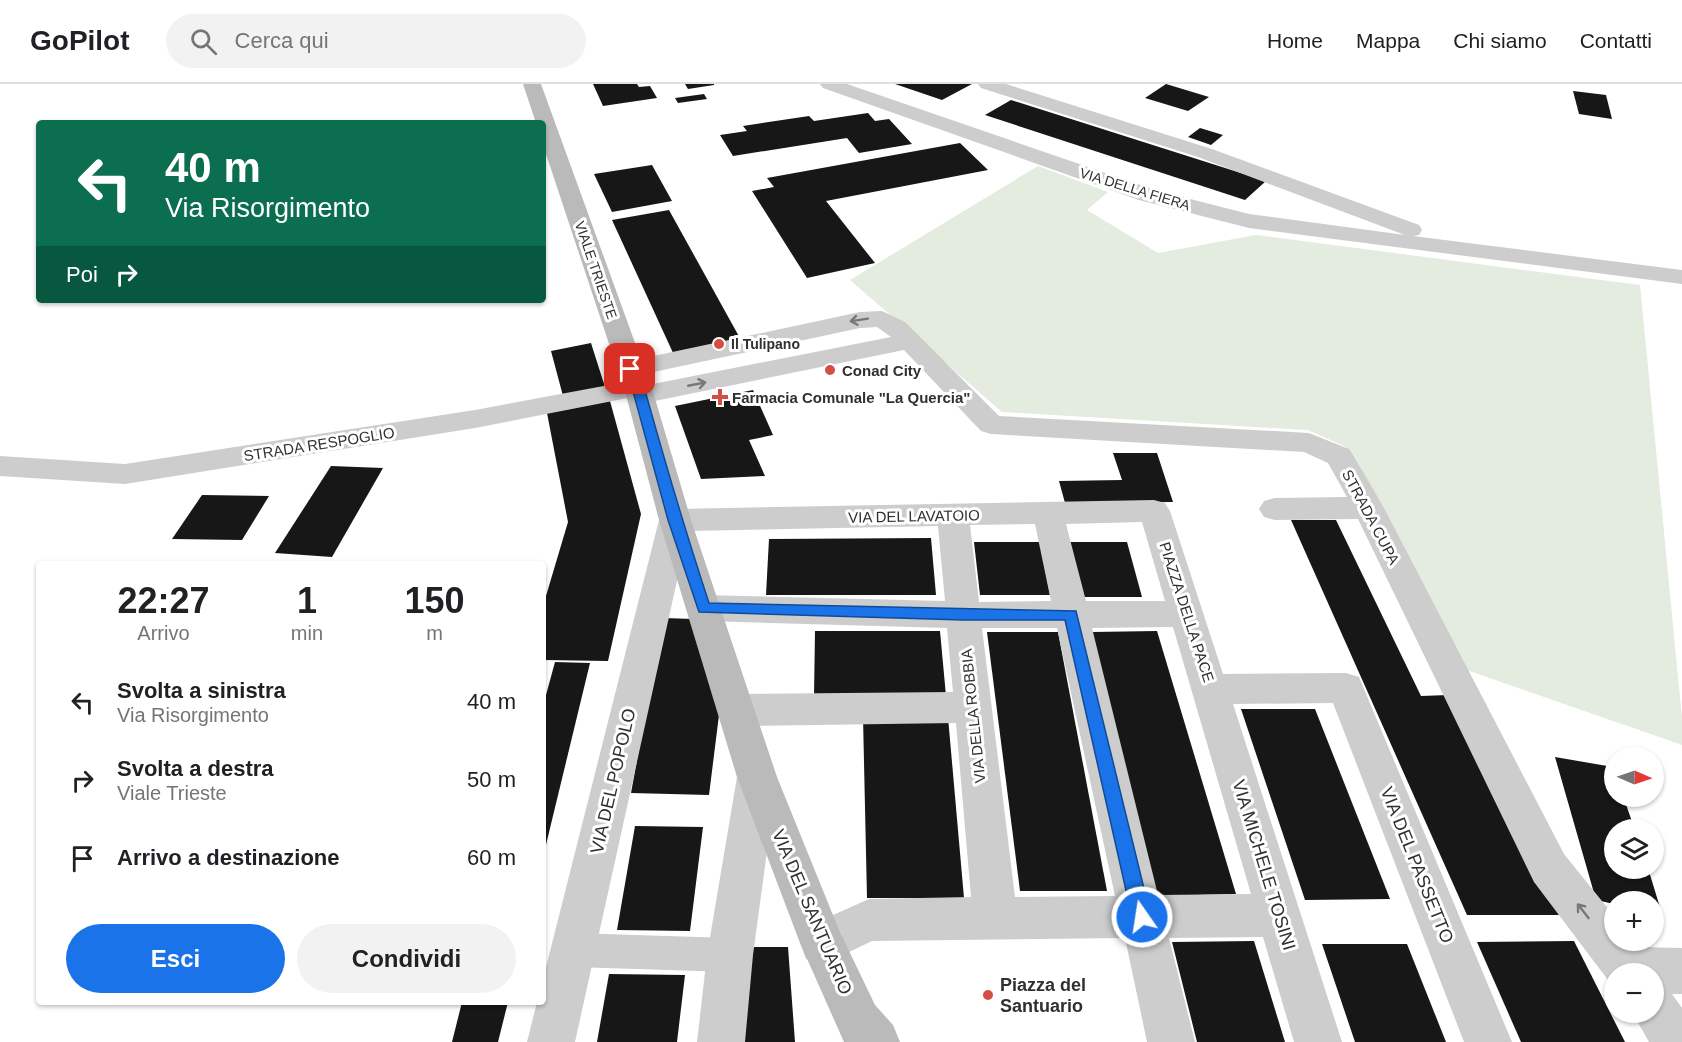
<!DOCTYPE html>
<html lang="it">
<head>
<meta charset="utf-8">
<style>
	body { margin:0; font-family:Arial,sans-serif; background:#f2f2f2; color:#202124; height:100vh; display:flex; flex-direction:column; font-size:22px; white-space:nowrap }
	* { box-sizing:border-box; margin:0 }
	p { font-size:20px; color:#757577 }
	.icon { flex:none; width:33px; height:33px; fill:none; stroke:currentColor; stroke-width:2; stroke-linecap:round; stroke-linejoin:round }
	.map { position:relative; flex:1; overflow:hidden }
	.side { position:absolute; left:36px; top:477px; width:510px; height:444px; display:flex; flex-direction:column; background:#fff; border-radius:6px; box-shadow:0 2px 4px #0004 }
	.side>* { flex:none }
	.banner { position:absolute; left:36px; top:36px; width:510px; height:183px; border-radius:6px; box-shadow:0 2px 4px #0004; background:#0b6e4f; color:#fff; overflow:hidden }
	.needle { width:39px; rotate:92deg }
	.buttons { position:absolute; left:1604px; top:663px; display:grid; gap:12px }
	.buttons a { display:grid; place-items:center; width:60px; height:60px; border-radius:50%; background:#fff; box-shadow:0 2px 4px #0004; font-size:30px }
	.pin { position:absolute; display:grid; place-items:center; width:51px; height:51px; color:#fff; margin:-26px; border-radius:12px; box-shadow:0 3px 9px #0006 }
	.me { position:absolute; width:66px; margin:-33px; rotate:347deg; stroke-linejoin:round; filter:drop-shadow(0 0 4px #0008) }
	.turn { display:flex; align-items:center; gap:21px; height:126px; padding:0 30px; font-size:27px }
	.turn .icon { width:78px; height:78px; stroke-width:2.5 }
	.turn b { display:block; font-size:42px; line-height:51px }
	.then { display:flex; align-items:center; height:57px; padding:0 30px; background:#0003; gap:12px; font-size:22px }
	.eta { display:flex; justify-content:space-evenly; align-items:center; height:102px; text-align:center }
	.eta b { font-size:36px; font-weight:700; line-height:42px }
	.cta { display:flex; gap:12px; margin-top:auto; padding:12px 30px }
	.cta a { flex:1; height:69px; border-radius:36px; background:#1a73e8; color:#fff; font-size:24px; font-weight:700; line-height:69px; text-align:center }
	.cta a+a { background:#f2f2f2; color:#202124 }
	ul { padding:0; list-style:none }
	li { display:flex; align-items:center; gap:18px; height:78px; padding:0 30px }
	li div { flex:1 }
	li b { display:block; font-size:22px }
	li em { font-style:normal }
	header { display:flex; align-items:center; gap:36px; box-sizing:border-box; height:84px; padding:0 30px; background:#fff; border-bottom:2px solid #e0e0e0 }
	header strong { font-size:28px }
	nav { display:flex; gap:33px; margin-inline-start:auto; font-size:21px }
	.search { width:420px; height:54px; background:#f2f2f2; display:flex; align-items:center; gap:15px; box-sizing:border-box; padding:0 21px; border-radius:33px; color:#757577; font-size:22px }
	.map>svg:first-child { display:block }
	.green { fill:#e4ebdf }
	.building { fill:#171717 }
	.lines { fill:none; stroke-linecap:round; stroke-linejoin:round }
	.lane { fill:#cdcdcd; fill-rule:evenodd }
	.street { fill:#cdcdcd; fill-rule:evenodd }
	.secondary { fill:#bababa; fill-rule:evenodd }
	.oneway { stroke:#777 }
	.route { fill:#1a73e8; stroke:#114b97; stroke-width:1.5 }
	.poi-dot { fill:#d44e44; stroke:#fff; stroke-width:2 }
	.labels { text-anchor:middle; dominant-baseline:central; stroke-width:6; stroke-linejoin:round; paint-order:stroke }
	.far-street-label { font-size:14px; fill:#303030; stroke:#fff }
	.far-poi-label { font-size:14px; font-weight:bold; fill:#303030; stroke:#fff; text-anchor:start }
	.poi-label { font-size:15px; font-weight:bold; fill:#303030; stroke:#fff; text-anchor:start }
	.street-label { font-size:15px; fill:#303030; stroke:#fff }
	.near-street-label { font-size:18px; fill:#303030; stroke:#fff }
	.near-poi-label { font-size:18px; font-weight:bold; fill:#303030; stroke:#fff; text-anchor:start }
</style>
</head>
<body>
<header>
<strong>GoPilot</strong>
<div class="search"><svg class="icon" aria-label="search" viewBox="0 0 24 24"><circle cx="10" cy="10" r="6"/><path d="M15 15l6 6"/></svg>Cerca qui</div>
<nav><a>Home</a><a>Mappa</a><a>Chi siamo</a><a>Contatti</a></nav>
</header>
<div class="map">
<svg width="1682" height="958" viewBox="0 0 1682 958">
	<rect width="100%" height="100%" fill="#fff"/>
	<path class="green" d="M1038,82L1108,108L1087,126L1158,169L1256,151L1640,201L1682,634V661L1461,584L1355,372L1344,362L1308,346L1002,328L850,196Z"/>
	<g class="building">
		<path d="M593,0H637L639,3L650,2L657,14L603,22Z"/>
		<path d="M685,0H714V1L688,5Z"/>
		<path d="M895,0H972L942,16Z"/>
		<path d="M1166,0L1209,13L1188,27L1145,14Z"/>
		<path d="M1573,7L1606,11L1612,35L1579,30Z"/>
		<path d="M704,10L707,15L678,19L675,14Z"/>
		<path d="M1011,16L1266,97L1245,116L985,31Z"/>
		<path d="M868,29L875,37L889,35L912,60L859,69L847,54L733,72L720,51L747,47L743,42L809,32L814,37Z"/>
		<path d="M1200,44L1223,51L1211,61L1188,53Z"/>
		<path d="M960,59L988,86L826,117L875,179L807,194L752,107L774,103L767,94Z"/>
		<path d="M652,81L672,117L612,128L594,90Z"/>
		<path d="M669,126L741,256L674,271L612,136Z"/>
		<path d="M591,259L605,303L563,312L551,267Z"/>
		<path d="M753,306L773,351L749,356L765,392L701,395L675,322Z"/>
		<path d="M610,317L641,430L608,577L543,576V522L568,438L547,329Z"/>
		<path d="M1113,369H1157L1173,418L1065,419L1059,397L1122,396Z"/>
		<path d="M331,382L383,384L332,473L275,469Z"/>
		<path d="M202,411L269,412L242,456L172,455Z"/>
		<path d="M1291,436H1336L1421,612L1448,611L1559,831H1467Z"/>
		<path d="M931,454L936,511H766L769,455Z"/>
		<path d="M974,458H1040L1050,511H980Z"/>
		<path d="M1066,458H1127L1142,513H1079Z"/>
		<path d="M663,534L694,535L720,623L709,711L631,709Z"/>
		<path d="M815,547H940L946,612H814Z"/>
		<path d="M1157,547L1236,810L1156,812L1092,548Z"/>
		<path d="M987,548H1058L1107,807H1020Z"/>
		<path d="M555,578L590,579L544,769L543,622Z"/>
		<path d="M1241,625H1315L1390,815L1305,816Z"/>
		<path d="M863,633H948L964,814H867Z"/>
		<path d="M1555,673L1613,683L1614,712H1623L1635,746H1614V784H1648L1662,830L1653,828V818H1614V820L1596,816Z"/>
		<path d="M635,742L703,743L690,847L617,846Z"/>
		<path d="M1254,857L1285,958H1197L1172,858Z"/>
		<path d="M1574,857L1625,958H1521L1477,858Z"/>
		<path d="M1322,860H1407L1446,958H1355Z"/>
		<path d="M746,863H788L795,958H740Z"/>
		<path d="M609,890L685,891L677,958H597Z"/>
		<path d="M462,918H508L498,958H452Z"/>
	</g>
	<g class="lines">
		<path class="lane" d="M573,849L730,854L742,859L747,871L742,883L730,888L573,883L561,878L556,866L561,854Z"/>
		<g class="street">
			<path d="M820,0H847L1155,106L1249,130L1405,151L1198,73L981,4L978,0H1006L1212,65L1419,141L1422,146L1419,151L1413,152L1682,186V200L1249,144L1139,116L823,4Z"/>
			<path d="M882,227L905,238L999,332L1309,349L1349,365L1354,372L1384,424L1564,770L1614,832V856H1634L1640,863L1682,864V910H1672L1682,924V958H1649L1632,928H1653V890H1614V904L1534,798L1358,435L1275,436L1264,433L1259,425L1264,417L1275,414L1347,413L1328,379L1304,368L991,350L981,347L904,266L640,320L630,317L628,314L475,344L125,400L0,392V372L125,380L475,326L636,296L646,298L648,301L891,253L877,243L860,244L630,293L620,291L616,285L620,279L630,277L860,228Z"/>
			<path d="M1154,416L1165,419L1170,427L1223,590L1346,589L1359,593L1512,958H1464L1333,619L1233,620L1342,958H1294L1263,853L1169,854L1195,958H1147L1125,854L872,857L822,881L806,875L800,859L806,843L869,815L971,813L956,639L737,642L724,637L718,626L724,615L737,610L953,608L947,544L704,537L692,533L687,524L692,515L704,511L945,517L938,442L688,447L575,958H527L537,918H543V895L659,436L664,428L675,425ZM1142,438L1165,517H1086L1066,440ZM1035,440L1051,517L979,518L970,441ZM1173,543L1251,810L1158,811L1092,544ZM982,544H1057L1115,812L1015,813Z"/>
			<path d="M757,676L771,681L777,693L753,871L745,958H697L707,871L737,693L743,681Z"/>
		</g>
		<path class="secondary" d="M523,0H541L654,311L691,436L777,693L839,846L875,921L893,941L900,958H844L800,859L737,693L659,436L626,311L543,61V39H536Z"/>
	</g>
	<defs><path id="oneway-shaft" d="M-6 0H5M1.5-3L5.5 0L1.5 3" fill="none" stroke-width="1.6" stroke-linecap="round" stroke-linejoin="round" transform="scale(1.5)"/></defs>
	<g class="oneway">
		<use href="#oneway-shaft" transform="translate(859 236) rotate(171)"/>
		<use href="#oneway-shaft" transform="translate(697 300) rotate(-11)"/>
		<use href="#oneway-shaft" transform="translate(1583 827) rotate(-128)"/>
	</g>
	<path class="route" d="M630,281C640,285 645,307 648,317C667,385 687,452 709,519L1076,527L1151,833L1148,839L1142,842L1135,839L1132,833L1065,536H963L699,528L668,436L634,311L624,285Z"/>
	<g class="poi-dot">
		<circle cx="719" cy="260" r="6"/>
		<circle cx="830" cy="286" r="6"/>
		<path d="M717 304h6v6h6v6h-6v6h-6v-6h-6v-6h6z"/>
		<circle cx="988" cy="911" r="6"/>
	</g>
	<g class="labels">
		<g class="far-street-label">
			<text transform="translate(1135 105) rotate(17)">VIA DELLA FIERA</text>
			<text transform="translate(596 186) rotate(71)">VIALE TRIESTE</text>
		</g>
		<g class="far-poi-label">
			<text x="731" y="260">Il Tulipano</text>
		</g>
		<g class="poi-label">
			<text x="842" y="286">Conad City</text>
			<text x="732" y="313">Farmacia Comunale "La Quercia"</text>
		</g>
		<g class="street-label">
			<text transform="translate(319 360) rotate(-9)">STRADA RESPOGLIO</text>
			<text transform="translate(914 432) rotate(-1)">VIA DEL LAVATOIO</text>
			<text transform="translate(1371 433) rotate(62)">STRADA CUPA</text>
			<text transform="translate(1187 528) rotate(72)">PIAZZA DELLA PACE</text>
			<text transform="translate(973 632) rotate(-96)">VIA DELLA ROBBIA</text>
		</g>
		<g class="near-street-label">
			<text transform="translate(613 697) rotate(-77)">VIA DEL POPOLO</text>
			<text transform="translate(1264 781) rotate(73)">VIA MICHELE TOSINI</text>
			<text transform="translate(1417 781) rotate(68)">VIA DEL PASSETTO</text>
			<text transform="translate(812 828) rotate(67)">VIA DEL SANTUARIO</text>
		</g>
		<g class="near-poi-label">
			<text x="1000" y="901">Piazza del<tspan x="1000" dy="21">Santuario</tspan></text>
		</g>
	</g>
</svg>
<div class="buttons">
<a><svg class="needle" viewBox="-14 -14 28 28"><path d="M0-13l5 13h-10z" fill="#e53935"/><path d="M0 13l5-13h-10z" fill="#757577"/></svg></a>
<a><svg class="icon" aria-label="layers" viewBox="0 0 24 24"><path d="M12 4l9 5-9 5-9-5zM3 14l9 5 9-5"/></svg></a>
<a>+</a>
<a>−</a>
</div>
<div class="pin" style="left:630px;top:285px;background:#d93025"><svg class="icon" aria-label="arrive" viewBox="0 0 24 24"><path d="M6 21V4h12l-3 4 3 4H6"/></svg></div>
<svg class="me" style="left:1142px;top:833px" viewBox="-20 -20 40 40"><circle r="17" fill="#1a73e8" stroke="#fff" stroke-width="3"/><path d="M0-11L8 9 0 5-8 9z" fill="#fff"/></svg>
<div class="banner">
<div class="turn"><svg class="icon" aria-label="left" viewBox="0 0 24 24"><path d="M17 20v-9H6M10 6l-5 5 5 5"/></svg><div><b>40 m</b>Via Risorgimento</div></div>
<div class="then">Poi<svg class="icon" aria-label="right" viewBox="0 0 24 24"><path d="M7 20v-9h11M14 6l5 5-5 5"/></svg></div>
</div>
<section class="side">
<div class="eta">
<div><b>22:27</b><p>Arrivo</p></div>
<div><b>1</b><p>min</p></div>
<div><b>150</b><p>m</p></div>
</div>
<ul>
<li><svg class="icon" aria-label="left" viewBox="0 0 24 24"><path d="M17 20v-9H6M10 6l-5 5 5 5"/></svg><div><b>Svolta a sinistra</b><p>Via Risorgimento</p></div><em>40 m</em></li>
<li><svg class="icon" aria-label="right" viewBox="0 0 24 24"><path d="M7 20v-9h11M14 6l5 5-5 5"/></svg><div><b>Svolta a destra</b><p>Viale Trieste</p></div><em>50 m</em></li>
<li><svg class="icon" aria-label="arrive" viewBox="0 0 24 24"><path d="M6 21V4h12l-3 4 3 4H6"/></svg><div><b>Arrivo a destinazione</b></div><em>60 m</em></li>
</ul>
<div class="cta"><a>Esci</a><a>Condividi</a></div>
</section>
</div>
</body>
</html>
